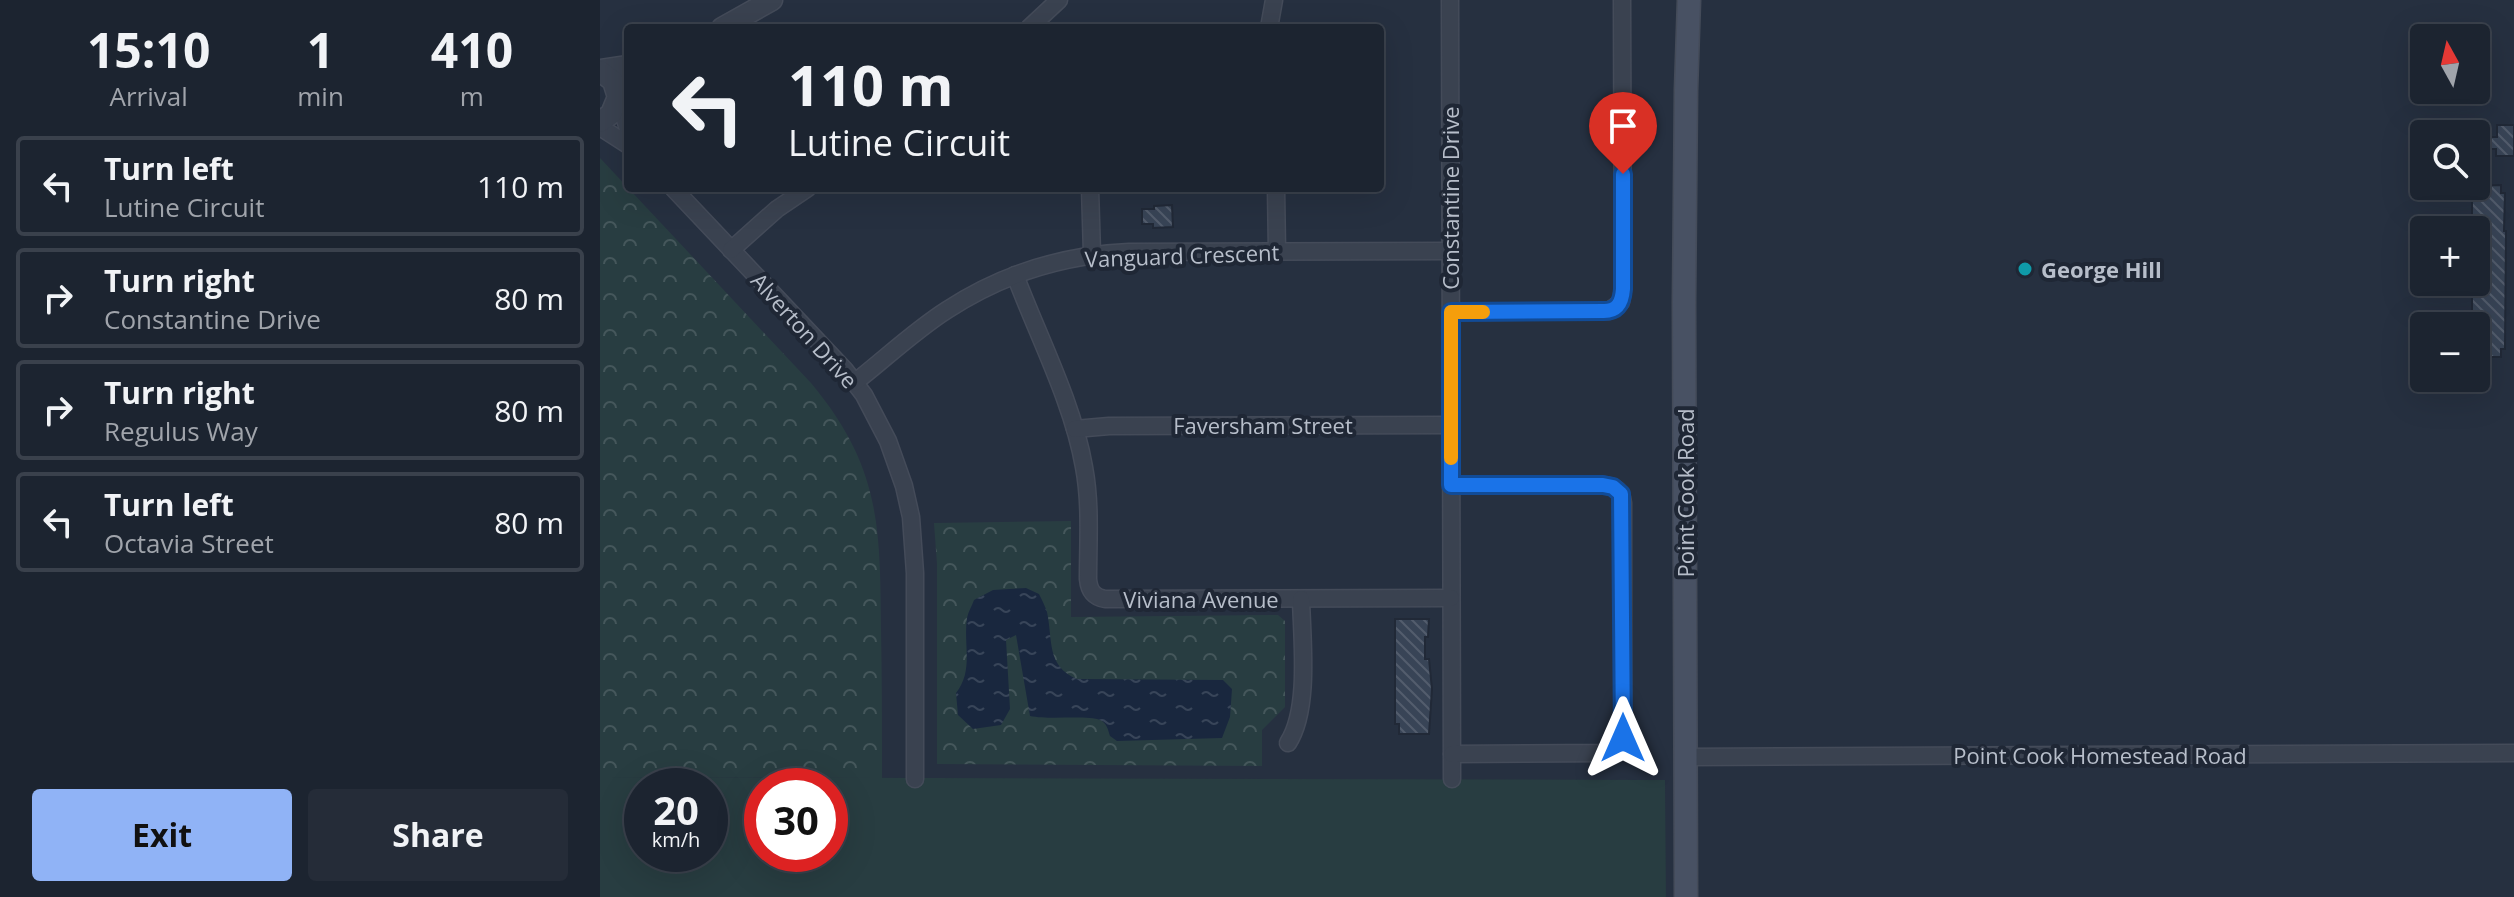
<!DOCTYPE html>
<html lang="en">
<head>
<meta charset="utf-8">
<style>
	body { margin:0; font-family:"Open Sans",sans-serif; background:#252c38; color:#f1f3f6; height:100vh; display:flex; flex-direction:column; font-size:30px; white-space:nowrap }
	* { box-sizing:border-box; margin:0 }
	p { font-size:26px; color:#a0a4ab }
	.icon { flex:none; width:44px; height:44px; fill:none; stroke:currentColor; stroke-width:2; stroke-linecap:round; stroke-linejoin:round }
	.map { position:relative; flex:1; overflow:hidden }
	.sheet { display:flex; flex-direction:column; background:#1c2430; width:600px }
	.sheet>* { flex:none }
	.hud { position:absolute; left:24px; top:24px; width:760px; height:168px; border-radius:8px; box-shadow:0 8px 32px #0002,0 0 0 2px #3a414c; background:#1c2430; color:#f1f3f6; overflow:hidden }
	.needle { width:52px; rotate:352deg }
	.tools { position:absolute; left:1810px; top:24px; display:grid; gap:16px }
	.tools a { display:grid; place-items:center; width:80px; height:80px; border-radius:8px; background:#1c2430; box-shadow:0 8px 32px #0002,0 0 0 2px #3a414c; font-size:40px }
	.speed { position:absolute; left:24px; top:768px; display:flex; gap:16px; font-size:40px; font-weight:700; text-align:center }
	.speed>* { display:grid; place-content:center; width:104px; height:104px; border-radius:50%; background:#1c2430; box-shadow:0 8px 32px #0002,0 0 0 2px #3a414c; line-height:1 }
	.speed small { font-size:20px; font-weight:400 }
	.speed .limit { border:12px solid #d22; background:#fff; color:#111 }
	.pin { position:absolute; display:grid; place-items:center; width:68px; height:68px; color:#fff; margin:-82px -34px; border-radius:50% 50% 50% 0; rotate:-45deg; box-shadow:0 0 8px #0007 }
	.pin .icon { rotate:45deg }
	.me { position:absolute; width:88px; margin:-44px; rotate:0deg; stroke-linejoin:round; filter:drop-shadow(0 0 6px #0008) }
	.turn { display:flex; align-items:center; gap:28px; height:168px; padding:0 32px; font-size:36px }
	.turn .icon { width:104px; height:104px; stroke-width:2.5 }
	.turn b { display:block; font-size:56px; line-height:68px }
	.eta { display:flex; justify-content:space-evenly; align-items:center; height:136px; text-align:center }
	.eta b { font-size:48px; font-weight:700; line-height:56px }
	.action { display:flex; gap:16px; margin-top:auto; padding:16px 32px }
	.action a { flex:1; height:92px; border-radius:8px; background:#90b3f6; color:#111; font-size:32px; font-weight:700; line-height:92px; text-align:center }
	.action a+a { background:#252c38; color:#f1f3f6 }
	ul { padding:0; list-style:none }
	li { display:flex; align-items:center; gap:24px; height:100px; margin:0 16px 12px; padding:0 16px; border:4px solid #3a414c; border-radius:8px }
	li div { flex:1 }
	li b { display:block; font-size:30px }
	li em { font-style:normal }
	main { display:flex; flex:1; min-height:0 }
	.map>svg:first-child { display:block }
	.grass { fill:#283d41; fill-rule:evenodd }
	.park { fill:url(#park-crowns) }
	.water { fill:url(#water-ripples) }
	.building { fill:url(#building-back-hatch); stroke:#212937; stroke-width:2 }
	.lines { fill:none; stroke-linecap:round; stroke-linejoin:round }
	.minor-casing { stroke:#444b59; stroke-width:19 }
	.tertiary-casing { stroke:#444b59; stroke-width:23 }
	.secondary-casing { stroke:#444b59; stroke-width:25 }
	.minor { stroke:#3a4250; stroke-width:16 }
	.tertiary { stroke:#3a4250; stroke-width:20 }
	.secondary { stroke:#485163; stroke-width:22 }
	.route-casing { stroke:#114b97; stroke-width:20 }
	.route { stroke:#1a73e8; stroke-width:14 }
	.slow { stroke:#f59e0b; stroke-width:14 }
	.culture-dot { fill:#0f9aa8; stroke:#1f2735; stroke-width:3 }
	.labels { text-anchor:middle; dominant-baseline:central; stroke-width:8; stroke-linejoin:round; paint-order:stroke }
	.street-label { font-size:22px; fill:#b7beca; stroke:#1f2735 }
	.poi-label { font-size:22px; font-weight:bold; fill:#b7beca; stroke:#1f2735; text-anchor:start }
</style>
</head>
<body>
<main>
<section class="sheet">
<div class="eta">
<div><b>15:10</b><p>Arrival</p></div>
<div><b>1</b><p>min</p></div>
<div><b>410</b><p>m</p></div>
</div>
<ul>
<li><svg class="icon" aria-label="left" viewBox="0 0 24 24"><path d="M17 20v-9H6M10 6l-5 5 5 5"/></svg><div><b>Turn left</b><p>Lutine Circuit</p></div><em>110 m</em></li>
<li><svg class="icon" aria-label="right" viewBox="0 0 24 24"><path d="M7 20v-9h11M14 6l5 5-5 5"/></svg><div><b>Turn right</b><p>Constantine Drive</p></div><em>80 m</em></li>
<li><svg class="icon" aria-label="right" viewBox="0 0 24 24"><path d="M7 20v-9h11M14 6l5 5-5 5"/></svg><div><b>Turn right</b><p>Regulus Way</p></div><em>80 m</em></li>
<li><svg class="icon" aria-label="left" viewBox="0 0 24 24"><path d="M17 20v-9H6M10 6l-5 5 5 5"/></svg><div><b>Turn left</b><p>Octavia Street</p></div><em>80 m</em></li>
</ul>
<div class="action"><a>Exit</a><a>Share</a></div>
</section>
<div class="map">
<svg width="1914" height="897" viewBox="0 0 1914 897">
	<defs>
		<pattern id="park-crowns" width="20" height="18" patternUnits="userSpaceOnUse" patternTransform="scale(2)"><rect width="20" height="18" fill="#283d41"/><path d="M2 6a3 3 0 1 1 6 0M12 15a3 3 0 1 1 6 0" fill="none" stroke="#45575b"/></pattern>
		<pattern id="water-ripples" width="26" height="14" patternUnits="userSpaceOnUse" patternTransform="scale(2)"><rect width="26" height="14" fill="#19273e"/><path d="M2 4q2-2 4 0t4 0M15 11q2-2 4 0t4 0" fill="none" stroke="#384559"/></pattern>
		<pattern id="building-back-hatch" width="6" height="6" patternUnits="userSpaceOnUse" patternTransform="scale(2)"><rect width="6" height="6" fill="#384456"/><path d="M-1 5l2 2M0 0l6 6M5-1l2 2" fill="none" stroke="#535d6d"/></pattern>
	</defs>
	<rect width="100%" height="100%" fill="#263040"/>
	<path class="grass" d="M0,777L1065,780L1066,897H0ZM42,786H110V854H42ZM162,786H230V854H162Z"/>
	<g class="park">
		<path d="M0,158L211,383C281,467 280,527 281,630C282,680 282,729 282,778L0,777Z"/>
		<path d="M471,521V617L678,615L685,621V707L662,730V766L337,764V564L334,523Z"/>
	</g>
	<path class="water" d="M426,588L439,594C442,600 445,606 447,612C453,640 446,666 477,679L623,680L632,689L630,717L622,738L517,741L510,736C508,730 507,723 500,720C488,715 448,720 430,716L416,635L406,640L410,709L401,725L373,729L358,715L356,693C374,670 363,645 367,618C368,612 372,606 374,600L393,590Z"/>
	<g class="building">
		<path d="M1897,125H1914V156H1896V149H1889V137H1897Z"/>
		<path d="M1901,185V193H1905L1904,231H1906L1905,349H1901V357H1876V326H1872V282H1876V226H1872V197L1868,198V186Z"/>
		<path d="M572,205L573,227L553,228V224H542V209H554V206Z"/>
		<path d="M795,619H829L828,637H825V659H829L832,689L829,734H799V724H795Z"/>
	</g>
	<g class="lines">
		<g class="minor-casing">
			<g id="minor">
				<path d="M850,0L852,779"/>
				<path d="M429,28L459,0"/>
				<path d="M669,28L674,0"/>
				<path d="M18,97L28,129"/>
				<path d="M0,127L28,145"/>
				<path d="M73,188L245,370L264,395L288,441L304,486L311,517L315,573V779"/>
				<path d="M490,188L492,254"/>
				<path d="M676,188L677,252"/>
				<path d="M131,250L177,209L208,188"/>
				<path d="M415,275C438,336 473,403 484,467C491,504 488,542 488,579C489,590 493,597 505,599L851,598"/>
				<path d="M851,312L1009,311L1021,302L1023,289L1022,0"/>
				<path d="M254,383C285,359 314,331 347,310C402,274 464,255 529,252L851,251"/>
				<path d="M475,429L509,426L851,425"/>
				<path d="M851,485H1003C1015,486 1022,491 1023,503V735L1019,749L1008,753L852,754"/>
				<path d="M688,743C710,709 702,640 701,599"/>
				<path d="M1086,757L1914,753"/>
			</g>
		</g>
		<g class="tertiary-casing">
			<g id="tertiary">
				<path d="M122,28L172,0"/>
				<path d="M0,70L28,66"/>
				<path d="M0,71L13,81L18,97L11,114L0,122"/>
			</g>
		</g>
		<g class="secondary-casing">
			<path id="secondary" d="M1086,897L1084,302L1086,90L1089,0"/>
		</g>
		<use href="#minor" class="minor"/>
		<use href="#tertiary" class="tertiary"/>
		<use href="#secondary" class="secondary"/>
	</g>
	<g class="lines">
		<g class="route-casing">
			<path id="route" d="M1023,174V289C1022,302 1018,311 1004,311L851,312V485H1003L1013,487L1021,494L1023,738"/>
		</g>
		<use href="#route" class="route"/>
		<path class="slow" d="M851,458V312H883"/>
	</g>
	<circle class="culture-dot" cx="1425" cy="269" r="8"/>
	<g class="labels">
		<g class="street-label">
			<text transform="translate(850 198) rotate(-90)">Constantine Drive</text>
			<text transform="translate(582 255) rotate(-2)">Vanguard Crescent</text>
			<text transform="translate(205 330) rotate(48)">Alverton Drive</text>
			<text x="663" y="425">Faversham Street</text>
			<text transform="translate(1085 493) rotate(-90)">Point Cook Road</text>
			<text x="601" y="599">Viviana Avenue</text>
			<text x="1500" y="755">Point Cook Homestead Road</text>
		</g>
		<g class="poi-label">
			<text x="1441" y="269">George Hill</text>
		</g>
	</g>
</svg>
<div class="tools">
<a><svg class="needle" viewBox="-14 -14 28 28"><path d="M0-13l5 13h-10z" fill="#e53935"/><path d="M0 13l5-13h-10z" fill="#a0a4ab"/></svg></a>
<a><svg class="icon" aria-label="search" viewBox="0 0 24 24"><circle cx="10" cy="10" r="6"/><path d="M15 15l6 6"/></svg></a>
<a>+</a>
<a>−</a>
</div>
<div class="speed"><div>20<small>km/h</small></div><div class="limit">30</div></div>
<div class="pin" style="left:1023px;top:174px;background:#d93025"><svg class="icon" aria-label="arrive" viewBox="0 0 24 24"><path d="M6 21V4h12l-3 4 3 4H6"/></svg></div>
<svg class="me" style="left:1023px;top:738px" viewBox="-20 -20 40 40"><path d="M0-17L14 15 0 8-14 15z" fill="#1a73e8" stroke="#fff" stroke-width="4"/></svg>
<div class="hud">
<div class="turn"><svg class="icon" aria-label="left" viewBox="0 0 24 24"><path d="M17 20v-9H6M10 6l-5 5 5 5"/></svg><div><b>110 m</b>Lutine Circuit</div></div>
</div>
</div>
</main>
</body>
</html>
